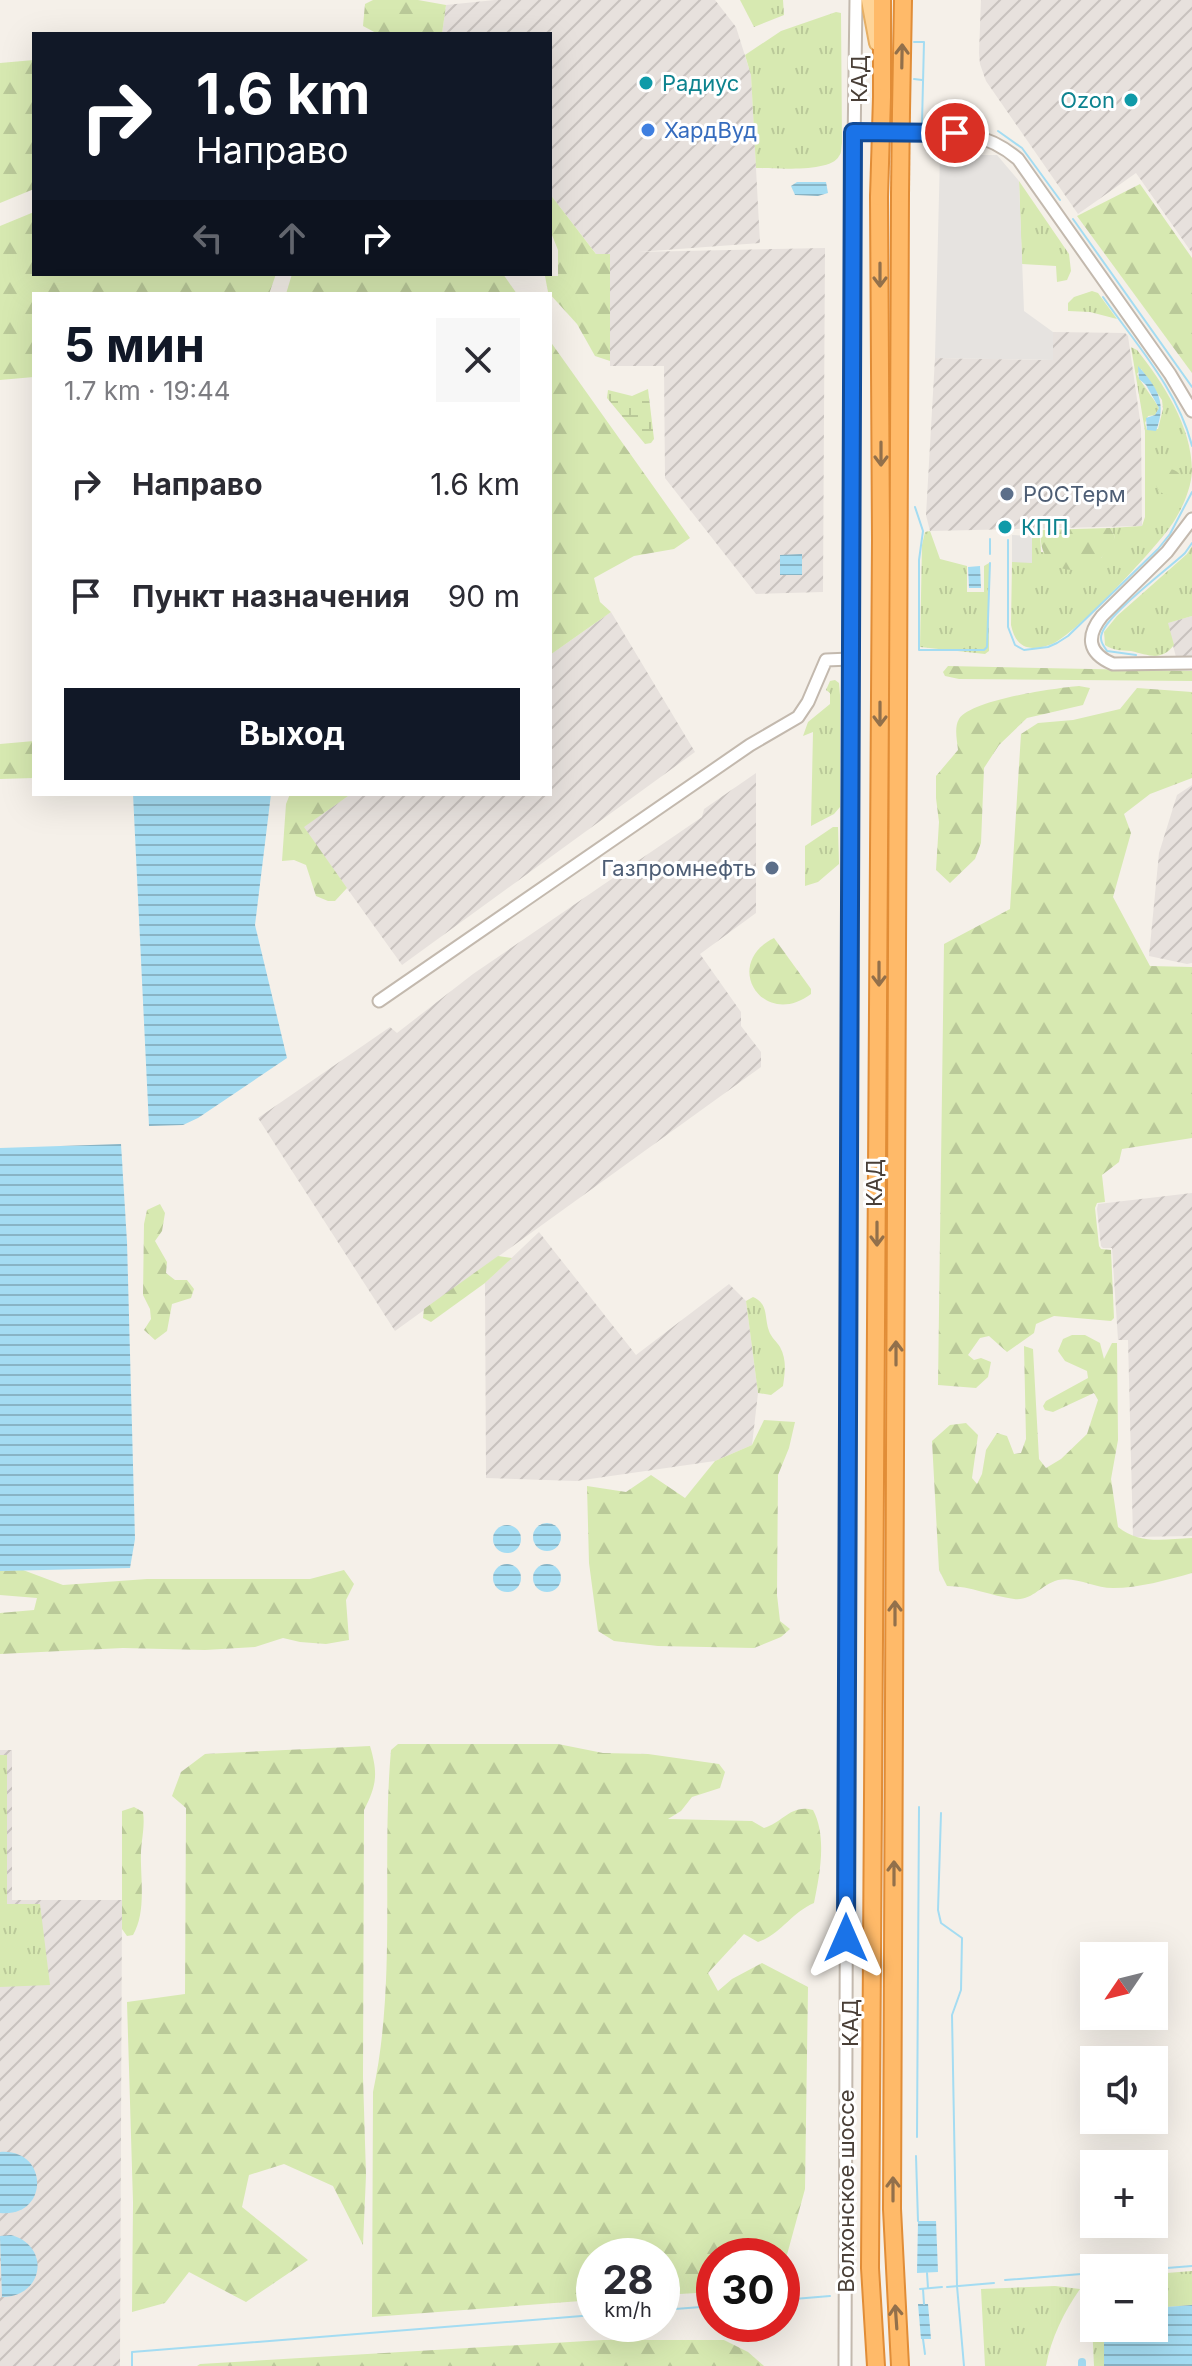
<!DOCTYPE html>
<html lang="ru">
<head>
<meta charset="utf-8">
<style>
	body { margin:0; font-family:Inter,sans-serif; background:#f7f7f7; color:#2b2b33; height:100vh; display:flex; flex-direction:column; font-size:30px; white-space:nowrap }
	* { box-sizing:border-box; margin:0 }
	p { font-size:26px; color:#7c7c81 }
	.icon { flex:none; width:44px; height:44px; fill:none; stroke:currentColor; stroke-width:2; stroke-linecap:round; stroke-linejoin:round }
	.map { position:relative; flex:1; overflow:hidden }
	.side { position:absolute; left:32px; top:292px; width:520px; height:504px; display:flex; flex-direction:column; background:#fff; border-radius:0px; box-shadow:0 8px 32px #0002 }
	.side>* { flex:none }
	.hud { position:absolute; left:32px; top:32px; width:520px; height:244px; border-radius:0px; box-shadow:0 8px 32px #0002; background:#111827; color:#fff; overflow:hidden }
	.needle { width:52px; rotate:235deg }
	.buttons { position:absolute; left:1080px; top:1942px; display:grid; gap:16px }
	.buttons a { display:grid; place-items:center; width:88px; height:88px; border-radius:0px; background:#fff; box-shadow:0 8px 32px #0002; font-size:40px }
	.speed { position:absolute; left:576px; top:2238px; display:flex; gap:16px; font-size:40px; font-weight:700; text-align:center }
	.speed>* { display:grid; place-content:center; width:104px; height:104px; border-radius:50%; background:#fff; box-shadow:0 8px 32px #0002; line-height:1 }
	.speed small { font-size:20px; font-weight:400 }
	.speed .limit { border:12px solid #d22; background:#fff; color:#111 }
	.pin { position:absolute; display:grid; place-items:center; width:68px; height:68px; color:#fff; margin:-34px; border:4px solid #fff; border-radius:50%; box-shadow:0 2px 8px #0007 }
	.me { position:absolute; width:88px; margin:-44px; rotate:0deg; stroke-linejoin:round; filter:drop-shadow(0 0 6px #0008) }
	.turn { display:flex; align-items:center; gap:28px; height:168px; padding:0 32px; font-size:36px }
	.turn .icon { width:104px; height:104px; stroke-width:2.5 }
	.turn b { display:block; font-size:56px; line-height:68px }
	.lanes { display:flex; align-items:center; height:76px; padding:0 32px; background:#0003; justify-content:center; gap:40px; direction:ltr }
	.lanes .off { opacity:.35 }
	.round { display:grid; place-items:center; flex:none; width:84px; height:84px; border-radius:0px; background:#f7f7f7 }
	.headline { display:flex; align-items:center; justify-content:space-between; height:136px; padding:0 32px }
	h1 { font-size:48px; font-weight:700; line-height:60px; color:#111827 }
	.action { display:flex; gap:16px; margin-top:auto; padding:16px 32px }
	.action a { flex:1; height:92px; border-radius:0px; background:#111827; color:#fff; font-size:32px; font-weight:700; line-height:92px; text-align:center }
	ul { padding:0; list-style:none }
	li { display:flex; align-items:center; gap:24px; height:112px; padding:0 32px }
	li div { flex:1 }
	li b { display:block; font-size:30px }
	li em { font-style:normal }
	.map>svg:first-child { display:block }
	.industrial { fill:url(#industrial-furrows) }
	.grass { fill:url(#grass-tufts); fill-rule:evenodd }
	.forest { fill:url(#forest-firs) }
	.wetland { fill:url(#wetland-marsh) }
	.parking { fill:#e6e3e0 }
	.water { fill:url(#water-rules) }
	.lines { fill:none; stroke-linecap:round; stroke-linejoin:round }
	.stream { stroke:#a4dcf2; stroke-width:2 }
	.canal { stroke:#a4dcf2; stroke-width:8 }
	.minor-casing { stroke:#c3b9ae; stroke-width:15 }
	.major-casing { stroke:#e6af65; stroke-width:18 }
	.highway-casing { stroke:#e18d37; stroke-width:20 }
	.minor { stroke:#fff; stroke-width:11 }
	.major { stroke:#ffd497; stroke-width:14 }
	.highway { stroke:#ffba69; stroke-width:16 }
	.highway-bridge-casing { stroke:#e18d37; stroke-width:20; stroke-linecap:butt }
	.highway-bridge { stroke:#ffba69; stroke-width:16 }
	.oneway { stroke:#92704b }
	.route-casing { stroke:#114b97; stroke-width:20 }
	.route { stroke:#1a73e8; stroke-width:14 }
	.culture-dot { fill:#0f9aa8; stroke:#fff; stroke-width:3 }
	.shop-dot { fill:#3f7fe0; stroke:#fff; stroke-width:3 }
	.service-dot { fill:#5c6f8a; stroke:#fff; stroke-width:3 }
	.labels { text-anchor:middle; dominant-baseline:central; stroke-width:6; stroke-linejoin:round; paint-order:stroke }
	.street-label { font-size:22px; fill:#493f37; stroke:#fff }
	.culture-label { font-size:22px; fill:#0d838f; stroke:#fff; text-anchor:start }
	.shop-label { font-size:22px; fill:#366cbe; stroke:#fff; text-anchor:start }
	.service-label { font-size:22px; fill:#4e5e75; stroke:#fff; text-anchor:start }
</style>
</head>
<body>
<div class="map">
<svg width="1192" height="2366" viewBox="0 0 1192 2366">
	<defs>
		<pattern id="industrial-furrows" width="10" height="10" patternUnits="userSpaceOnUse" patternTransform="scale(2)"><rect width="10" height="10" fill="#e7e1dd"/><path d="M-1 1l2-2M0 10L10 0M9 11l2-2" fill="none" stroke="#c8c2be"/></pattern>
		<pattern id="grass-tufts" width="24" height="20" patternUnits="userSpaceOnUse" patternTransform="scale(2)"><rect width="24" height="20" fill="#d7e9b1"/><path d="M3 7l-1-3M5 7V3M7 7l1-3M15 17l-1-3M17 17v-4M19 17l1-3" fill="none" stroke="#bac999"/></pattern>
		<pattern id="forest-firs" width="22" height="20" patternUnits="userSpaceOnUse" patternTransform="scale(2)"><rect width="22" height="20" fill="#d7e9b1"/><path d="M5 1l3.5 6h-7zM16 11l3.5 6h-7z" fill="#bac999"/></pattern>
		<pattern id="wetland-marsh" width="20" height="14" patternUnits="userSpaceOnUse" patternTransform="scale(2)"><rect width="20" height="14" fill="#d7e9b1"/><path d="M1 5h8M5 5V1M11 12h8M15 12V8" fill="none" stroke="#bac999"/></pattern>
		<pattern id="water-rules" width="6" height="5" patternUnits="userSpaceOnUse" patternTransform="scale(2)"><rect width="6" height="5" fill="#a4dcf2"/><path d="M0 2.5h6" fill="none" stroke="#88b4c5"/></pattern>
	</defs>
	<rect width="100%" height="100%" fill="#f5f0e9"/>
	<g class="industrial">
		<path d="M495,0H715L736,27L751,75L760,243L638,252L825,248L823,592L756,594L665,478L664,366H610V254L597,255L550,194V34H442L446,5Z"/>
		<path d="M981,0H1192V253L1136,173L1078,214L986,81L980,64L979,53Z"/>
		<path d="M1053,332L1125,333L1128,336L1141,427L1142,526L930,531L926,515L935,358L1052,360Z"/>
		<path d="M611,612L695,752L402,965L303,827L351,794H550V655Z"/>
		<path d="M1192,616V657H1176L1167,623Z"/>
		<path d="M756,773V913L700,954L741,1012V1026L761,1052V1067L395,1331L258,1118L390,1027L397,1033L473,974L702,817L704,809Z"/>
		<path d="M1192,785V963L1187,964L1149,956L1159,853L1177,795Z"/>
		<path d="M1192,1193V1536L1133,1537L1128,1340H1118L1112,1248H1103L1101,1246L1097,1209L1098,1204Z"/>
		<path d="M539,1232L636,1355L729,1284L746,1301L758,1393L752,1445L715,1461L576,1481L486,1478L485,1283Z"/>
		<path d="M0,1750H12V1900H122L120,2366H0Z"/>
	</g>
	<g class="grass">
		<path d="M740,0H783L784,15L754,27Z"/>
		<path d="M836,12L841,13L842,143C841,148 842,153 839,156C831,173 774,168 756,168L751,75L745,55L781,31Z"/>
		<path d="M1019,181L1069,254L1071,271L1067,280L1057,282L1056,266L1022,264Z"/>
		<path d="M1092,291L1098,293L1117,319L1090,312L1068,311V303L1074,297Z"/>
		<path d="M1131,347L1137,350C1163,383 1192,426 1192,471C1191,490 1181,512 1170,527C1154,550 1075,635 1052,644C1030,652 1016,649 1011,625L1012,562H1032V533H1040L1041,552L1101,558L1115,537L1110,528L1142,526L1145,517V431ZM1141,369L1162,400L1163,409L1158,429L1147,430L1145,423L1148,416L1155,415L1159,408C1152,396 1143,386 1137,374Z"/>
		<path d="M930,531L940,559L967,566V592H984V566L989,563V651L985,654L920,647L922,545L925,532Z"/>
		<path d="M1192,546V616L1168,623L1174,645C1161,662 1149,655 1131,651C1121,650 1114,651 1105,645L1104,632L1117,616L1187,554Z"/>
		<path d="M835,680L839,683L840,695V807L834,814L811,826L813,732L803,736L808,722L830,704V693L826,690L830,681Z"/>
		<path d="M833,827H838L839,864L818,882L805,886V846Z"/>
		<path d="M753,1297C769,1304 764,1317 769,1331C771,1337 777,1342 780,1347C787,1360 785,1372 783,1386L771,1395L758,1393L746,1301Z"/>
		<path d="M0,1755H7V1904H40L50,1985L0,1987Z"/>
		<path d="M1192,2271V2305L1154,2308V2274Z"/>
		<path d="M1090,2278H1094V2328H1104V2366H1094Z"/>
		<path d="M1055,2286L1080,2289C1064,2312 1051,2338 1046,2366H985L981,2289Z"/>
	</g>
	<g class="forest">
		<path d="M373,0H418L446,5L442,34H378L363,26L365,4Z"/>
		<path d="M34,60V189L0,203V63Z"/>
		<path d="M1140,184L1192,258V373L1077,216Z"/>
		<path d="M550,194L596,254H610V361L595,356L577,324L548,292L545,276H558V250L550,230Z"/>
		<path d="M34,212V274H276L269,294H34V377L0,380V226Z"/>
		<path d="M292,274H503L517,294H286Z"/>
		<path d="M550,341L690,538L674,549L634,556L594,578L600,602L611,612L550,655Z"/>
		<circle cx="1169" cy="482" r="13"/>
		<path d="M1110,528L1115,537C1110,548 1101,561 1090,566C1063,579 1035,559 1042,530Z"/>
		<path d="M948,666L1192,671V681L959,679L945,676L943,672Z"/>
		<path d="M1079,686L1090,688L1083,705L1027,718L999,745L984,768L981,843L975,859L950,883L936,870L939,822L936,798V776L958,750C957,740 954,727 959,719C971,700 1055,688 1079,686Z"/>
		<path d="M1137,688L1192,692V778L1150,794L1124,814L1131,833L1113,897L1150,966L1192,967V1138L1122,1149L1119,1162L1102,1175L1105,1202L1097,1203L1095,1208L1099,1246L1101,1249L1111,1250L1114,1318L1111,1321L1054,1316L1036,1324L1034,1333L1007,1352L989,1336L980,1338L968,1355L974,1360L981,1358L991,1362L988,1377L976,1388L938,1385L944,944L1010,909L1021,734L1038,723L1073,720L1120,709Z"/>
		<path d="M34,741V778L0,779V744Z"/>
		<path d="M290,794H351L304,827L347,888L335,901H328L316,896L306,865L294,860L282,861L286,804Z"/>
		<path d="M774,938L811,989V994C763,1030 721,964 774,938Z"/>
		<path d="M160,1204L165,1213L162,1231L155,1241L167,1262L166,1273L175,1280H187L194,1289L191,1298L172,1304L167,1331L155,1340L144,1330L151,1319L150,1309L143,1295L144,1224L147,1210Z"/>
		<path d="M498,1256L512,1258L485,1283L431,1322L423,1318L424,1309Z"/>
		<path d="M1072,1335H1085L1100,1343L1104,1359L1112,1343H1117L1118,1440L1111,1479L1118,1527C1140,1545 1165,1539 1192,1538V1573C1167,1580 1139,1588 1113,1588C1094,1588 1076,1576 1058,1580C1040,1585 1033,1601 1014,1599C991,1596 971,1586 947,1586L939,1570L932,1441L950,1425L966,1423L978,1435L972,1478L977,1484L982,1474L986,1450L997,1433L1007,1436L1014,1454L1021,1453L1026,1439L1024,1346L1033,1349L1039,1459L1046,1468L1061,1459L1087,1434L1098,1400L1094,1393L1053,1412L1045,1410L1043,1406L1046,1401L1088,1378L1087,1371L1065,1361L1058,1351L1063,1339Z"/>
		<path d="M764,1420L795,1422L789,1448L778,1475L777,1595L780,1621L790,1629L781,1637L754,1648L658,1646L614,1641L598,1631L589,1563L587,1486L626,1492L651,1475L685,1498L715,1461L752,1445Z"/>
		<path d="M23,1570L63,1585L147,1579H310L344,1570L354,1584L346,1600L349,1640L326,1644L300,1642L283,1638L255,1647L205,1650L123,1648L0,1654V1613L34,1610L37,1598L0,1595V1571Z"/>
		<path d="M398,1744H558L603,1753L648,1754L719,1764L725,1772L720,1788L692,1797L681,1811L668,1819L752,1821L764,1828C783,1823 790,1804 813,1810C827,1836 820,1874 814,1903C791,1913 781,1934 758,1942L744,1934L708,1973L718,1991L732,1979L762,1963L808,1987L805,2189L782,2273V2256H714V2292L662,2295V2256H594V2300L372,2317L373,2092C397,1981 381,1863 391,1750Z"/>
		<path d="M370,1746C378,1773 377,1785 364,1810L363,2077L366,2175L363,2245L333,2186L284,2164L249,2175L242,2207L308,2260L246,2302L189,2272L165,2303L132,2312L133,2202L127,2002L185,1994L186,1808L172,1796L181,1772L205,1754Z"/>
		<path d="M134,1807L143,1812C145,1825 142,1837 141,1851C140,1878 147,1911 133,1935L127,1936L122,1929V1811Z"/>
		<path d="M603,2340H724L748,2352L764,2366H197L200,2364Z"/>
	</g>
	<path class="wetland" d="M648,389L654,439L651,443L645,444L607,398L608,390L632,396Z"/>
	<g class="parking">
		<path d="M940,155H997L1019,181L1024,311L1053,332V360L935,358Z"/>
		<path d="M1012,535L1032,536V563L1012,562Z"/>
	</g>
	<g class="water">
		<path d="M797,182H826L828,193L818,196L795,195L791,186Z"/>
		<path d="M1138,366C1158,388 1167,403 1156,431L1147,430L1146,418L1155,415L1159,408L1146,385L1139,379Z"/>
		<path d="M802,554V575H780V555Z"/>
		<path d="M980,566L981,588H969L968,567Z"/>
		<path d="M133,794H271L255,925L287,1058L198,1118L183,1125L149,1126Z"/>
		<path d="M121,1144L127,1242L135,1539L130,1568L0,1571V1148Z"/>
		<circle cx="547" cy="1537" r="14"/>
		<circle cx="507" cy="1539" r="14"/>
		<circle cx="547" cy="1578" r="14"/>
		<circle cx="507" cy="1578" r="14"/>
		<path d="M0,2152C49,2148 50,2218 0,2213Z"/>
		<path d="M918,2221H936L938,2272L917,2273Z"/>
		<path d="M11,2235C51,2246 44,2297 2,2297L0,2236Z"/>
		<path d="M918,2304H928L931,2339H921Z"/>
		<path d="M1192,2305V2366H1104V2328H1154V2308Z"/>
	</g>
	<g class="lines">
		<g class="stream">
			<path d="M914,42H924L922,123L972,124"/>
			<path d="M914,79L922,80"/>
			<path d="M998,131L1022,148L1060,200"/>
			<path d="M1073,219L1192,387"/>
			<path d="M1103,297C1135,343 1178,390 1192,446"/>
			<path d="M915,507L923,531L919,560V650H984L987,647L990,563"/>
			<path d="M1008,540V627L1015,645L1024,650L1048,647L1057,643L1068,636L1158,549L1170,534L1192,492"/>
			<path d="M990,554V539"/>
			<path d="M1136,655L1107,651C1103,645 1099,640 1102,633C1108,614 1168,569 1185,553L1192,543"/>
			<path d="M941,1813L938,1910L941,1923L962,1938L961,1990L952,2015L957,2286L964,2366"/>
			<path d="M917,2137L919,1807"/>
			<path d="M916,2156L918,2221"/>
			<path d="M1154,2269L1192,2266"/>
			<path d="M927,2273L928,2288"/>
			<path d="M1005,2280L1094,2273"/>
			<path d="M947,2287L994,2283"/>
			<path d="M920,2289L942,2287"/>
			<path d="M923,2289L924,2304"/>
			<path d="M782,2300L830,2296"/>
			<path d="M662,2310L714,2306"/>
			<path d="M923,2339L925,2354"/>
			<path d="M132,2366V2352L594,2315"/>
		</g>
		<path class="canal" d="M1082,2366V2362"/>
		<g class="minor-casing">
			<g id="minor">
				<path d="M853,132L970,135C989,139 1003,146 1018,159L1170,374L1192,411"/>
				<path d="M1192,519L1167,552L1102,616C1086,636 1087,653 1113,664L1192,663"/>
				<path d="M379,1001L750,745L798,717L808,702L826,660L850,659"/>
				<path d="M845,2366L851,365L856,0"/>
			</g>
		</g>
		<g class="major-casing">
			<path id="major" d="M869,0L877,43"/>
		</g>
		<g class="highway-casing">
			<g id="highway">
				<path d="M882,0V97"/>
				<path d="M901,111L903,0"/>
				<path d="M876,2366L870,2268L881,540L879,197"/>
				<path d="M900,2366L892,2209L900,194"/>
			</g>
		</g>
		<use href="#minor" class="minor"/>
		<use href="#major" class="major"/>
		<use href="#highway" class="highway"/>
		<g class="highway-bridge-casing">
			<g id="highway-bridge">
				<path d="M900,194L901,111"/>
				<path d="M879,197L882,97"/>
			</g>
		</g>
		<use href="#highway-bridge" class="highway-bridge"/>
	</g>
	<defs><path id="oneway-shaft" d="M-6 0H5M1.5-3L5.5 0L1.5 3" fill="none" stroke-width="1.6" stroke-linecap="round" stroke-linejoin="round" transform="scale(2)"/></defs>
	<g class="oneway">
		<use href="#oneway-shaft" transform="translate(902 56) rotate(-89)"/>
		<use href="#oneway-shaft" transform="translate(880 275) rotate(90)"/>
		<use href="#oneway-shaft" transform="translate(881 454) rotate(90)"/>
		<use href="#oneway-shaft" transform="translate(880 714) rotate(90)"/>
		<use href="#oneway-shaft" transform="translate(879 974) rotate(90)"/>
		<use href="#oneway-shaft" transform="translate(877 1234) rotate(90)"/>
		<use href="#oneway-shaft" transform="translate(896 1353) rotate(-90)"/>
		<use href="#oneway-shaft" transform="translate(895 1613) rotate(-90)"/>
		<use href="#oneway-shaft" transform="translate(894 1873) rotate(-90)"/>
		<use href="#oneway-shaft" transform="translate(893 2189) rotate(-90)"/>
		<use href="#oneway-shaft" transform="translate(896 2317) rotate(-94)"/>
	</g>
	<g class="lines">
		<g class="route-casing">
			<path id="route" d="M846,1938L853,132L955,133"/>
		</g>
		<use href="#route" class="route"/>
	</g>
	<g class="culture-dot">
		<circle cx="646" cy="83" r="8"/>
		<circle cx="1131" cy="100" r="8"/>
		<circle cx="1005" cy="527" r="8"/>
	</g>
	<circle class="shop-dot" cx="648" cy="130" r="8"/>
	<g class="service-dot">
		<circle cx="1007" cy="494" r="8"/>
		<circle cx="772" cy="868" r="8"/>
	</g>
	<g class="labels">
		<g class="street-label">
			<text transform="translate(859 79) rotate(-90)">КАД</text>
			<text transform="translate(874 1183) rotate(-90)">КАД</text>
			<text transform="translate(850 2023) rotate(-90)">КАД</text>
			<text transform="translate(846 2191) rotate(-90)">Волхонское шоссе</text>
		</g>
		<g class="culture-label">
			<text x="662" y="83">Радиус</text>
			<text x="1115" y="100" text-anchor="end">Ozon</text>
			<text x="1021" y="527">КПП</text>
		</g>
		<g class="shop-label">
			<text x="664" y="130">ХардВуд</text>
		</g>
		<g class="service-label">
			<text x="1023" y="494">РОСТерм</text>
			<text x="756" y="868" text-anchor="end">Газпромнефть</text>
		</g>
	</g>
</svg>
<div class="buttons">
<a><svg class="needle" viewBox="-14 -14 28 28"><path d="M0-13l5 13h-10z" fill="#e53935"/><path d="M0 13l5-13h-10z" fill="#7c7c81"/></svg></a>
<a><svg class="icon" aria-label="sound" viewBox="0 0 24 24"><path d="M4 9h4l5-4v14l-5-4H4zM17 9q2 3 0 6"/></svg></a>
<a>+</a>
<a>−</a>
</div>
<div class="speed"><div>28<small>km/h</small></div><div class="limit">30</div></div>
<div class="pin" style="left:955px;top:133px;background:#d93025"><svg class="icon" aria-label="arrive" viewBox="0 0 24 24"><path d="M6 21V4h12l-3 4 3 4H6"/></svg></div>
<svg class="me" style="left:846px;top:1938px" viewBox="-20 -20 40 40"><path d="M0-17L14 15 0 8-14 15z" fill="#1a73e8" stroke="#fff" stroke-width="4"/></svg>
<div class="hud">
<div class="turn"><svg class="icon" aria-label="right" viewBox="0 0 24 24"><path d="M7 20v-9h11M14 6l5 5-5 5"/></svg><div><b>1.6 km</b>Направо</div></div>
<div class="lanes"><svg class="icon off" aria-label="left" viewBox="0 0 24 24"><path d="M17 20v-9H6M10 6l-5 5 5 5"/></svg><svg class="icon off" aria-label="ahead" viewBox="0 0 24 24"><path d="M12 20V5M6 11l6-6 6 6"/></svg><svg class="icon" aria-label="right" viewBox="0 0 24 24"><path d="M7 20v-9h11M14 6l5 5-5 5"/></svg></div>
</div>
<section class="side">
<div class="headline"><div><h1>5 мин</h1><p>1.7 km · 19:44</p></div><a class="round"><svg class="icon" aria-label="close" viewBox="0 0 24 24"><path d="M6 6l12 12M18 6L6 18"/></svg></a></div>
<ul>
<li><svg class="icon" aria-label="right" viewBox="0 0 24 24"><path d="M7 20v-9h11M14 6l5 5-5 5"/></svg><div><b>Направо</b></div><em>1.6 km</em></li>
<li><svg class="icon" aria-label="arrive" viewBox="0 0 24 24"><path d="M6 21V4h12l-3 4 3 4H6"/></svg><div><b>Пункт назначения</b></div><em>90 m</em></li>
</ul>
<div class="action"><a>Выход</a></div>
</section>
</div>
</body>
</html>
